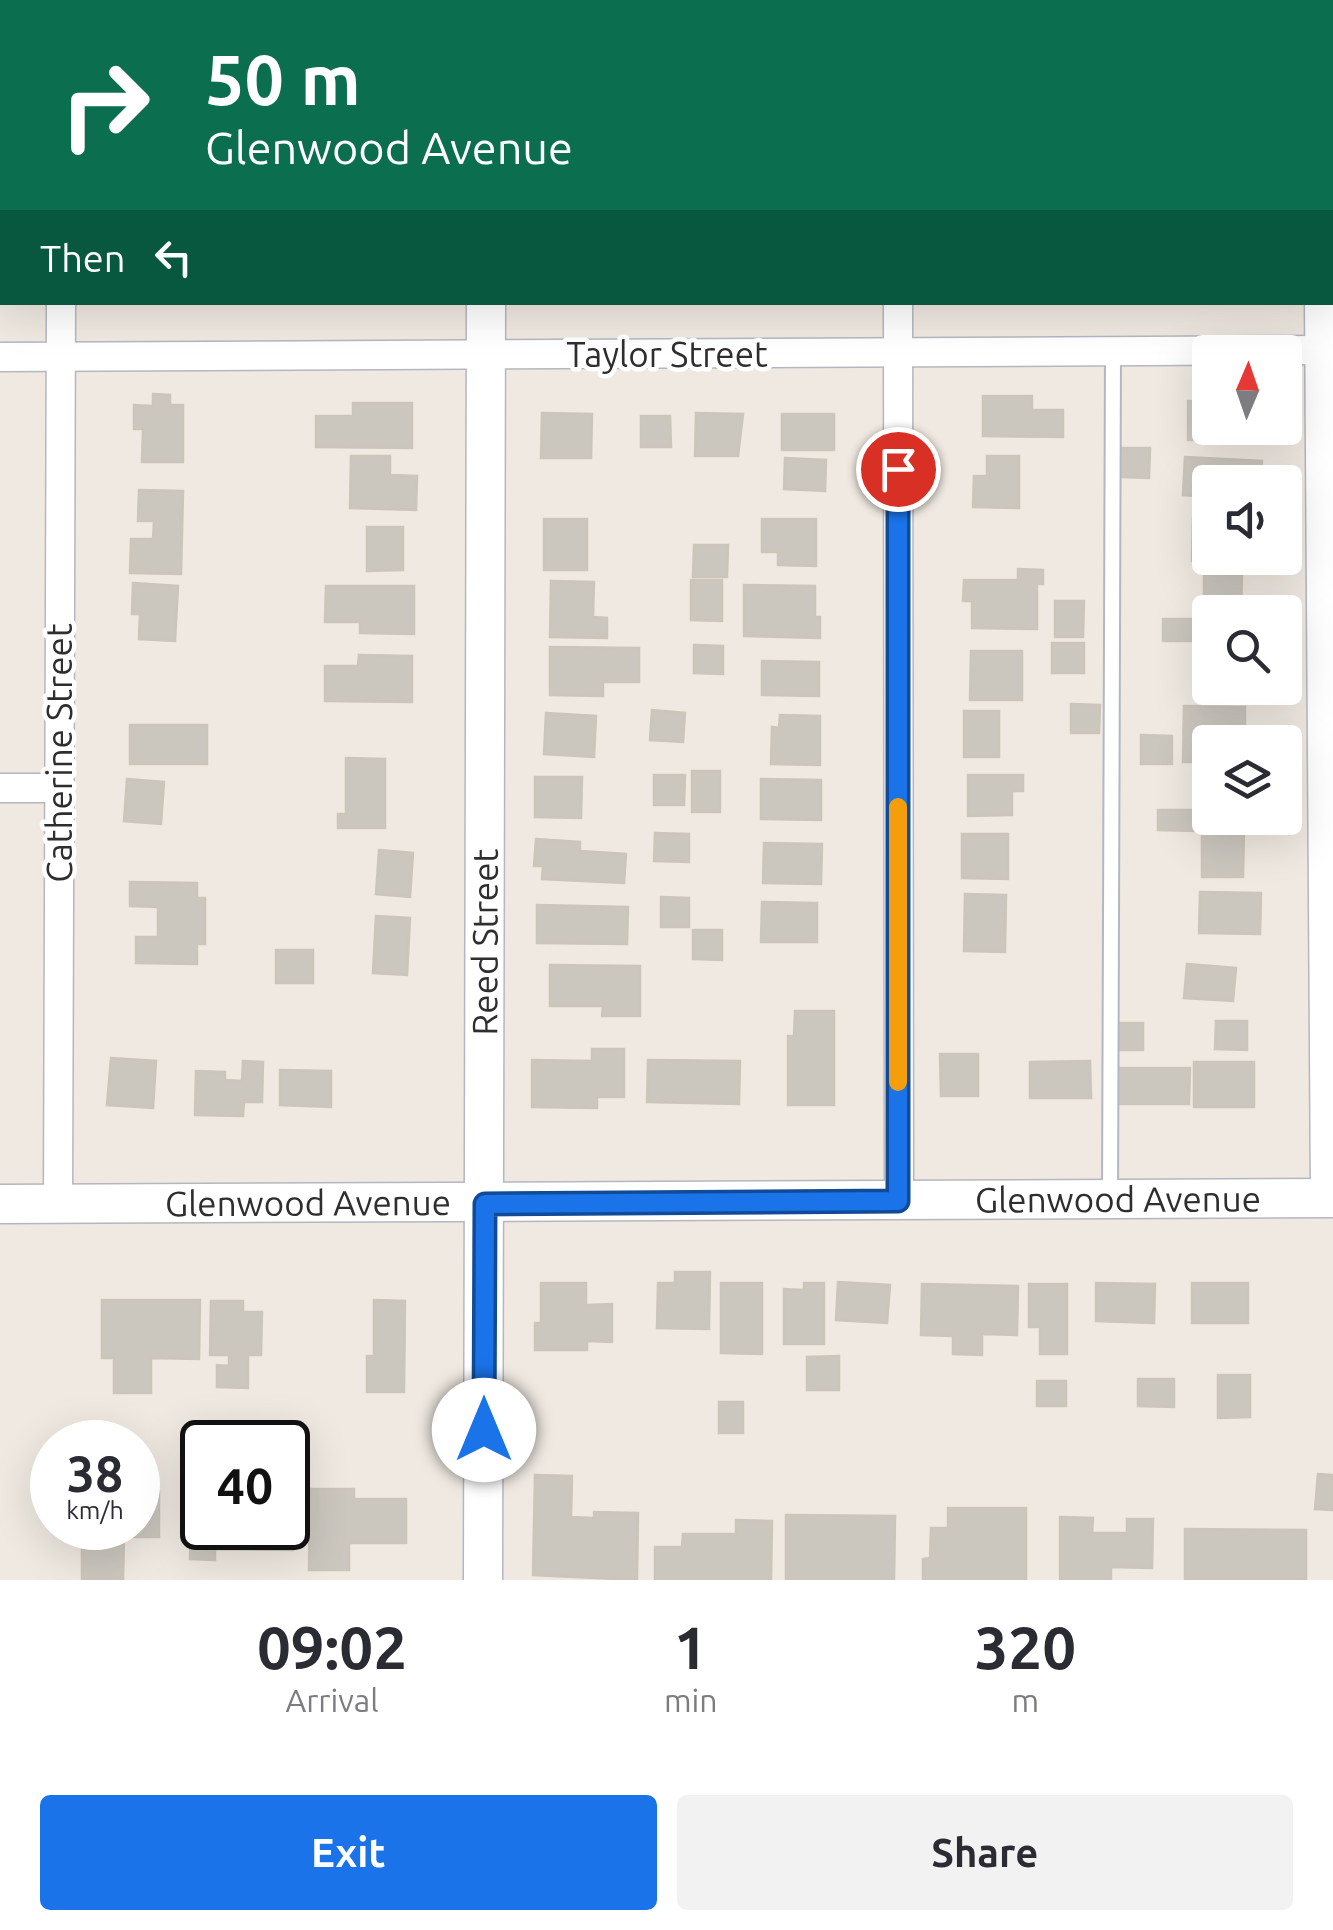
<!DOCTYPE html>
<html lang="en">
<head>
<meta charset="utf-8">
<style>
	body { margin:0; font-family:Ubuntu,sans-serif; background:#f2f2f3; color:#2b2b33; height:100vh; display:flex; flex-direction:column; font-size:38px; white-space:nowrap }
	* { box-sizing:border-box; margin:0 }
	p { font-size:32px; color:#7c7c81 }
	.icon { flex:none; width:55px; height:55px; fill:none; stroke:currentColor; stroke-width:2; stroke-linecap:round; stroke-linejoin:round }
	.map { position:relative; height:1580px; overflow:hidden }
	.side { display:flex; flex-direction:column; background:#fff; flex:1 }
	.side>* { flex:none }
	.top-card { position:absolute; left:0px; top:0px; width:1335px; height:305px; box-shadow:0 10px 40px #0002; background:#0b6e4f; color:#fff; overflow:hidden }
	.needle { width:65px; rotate:2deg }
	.buttons { position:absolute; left:1192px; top:335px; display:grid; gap:20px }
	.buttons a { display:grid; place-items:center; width:110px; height:110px; border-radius:10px; background:#fff; box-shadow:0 10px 40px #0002; font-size:50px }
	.speed { position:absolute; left:30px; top:1420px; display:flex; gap:20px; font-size:50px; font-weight:700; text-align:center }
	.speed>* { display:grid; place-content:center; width:130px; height:130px; border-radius:50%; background:#fff; box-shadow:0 10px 40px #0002; line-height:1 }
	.speed small { font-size:25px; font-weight:400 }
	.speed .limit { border:5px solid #111; border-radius:15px; background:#fff; color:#111 }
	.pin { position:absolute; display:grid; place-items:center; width:85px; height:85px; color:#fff; margin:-42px; border:5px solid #fff; border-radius:50%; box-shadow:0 2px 10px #0007 }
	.me { position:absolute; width:110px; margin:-55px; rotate:0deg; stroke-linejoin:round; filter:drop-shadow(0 0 8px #0008) }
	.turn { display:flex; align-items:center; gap:35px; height:210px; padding:0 40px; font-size:45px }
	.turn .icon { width:130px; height:130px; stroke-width:2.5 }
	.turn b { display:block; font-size:70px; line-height:85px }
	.then { display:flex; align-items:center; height:95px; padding:0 40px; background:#0003; gap:20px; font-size:38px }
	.eta { display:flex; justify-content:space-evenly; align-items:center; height:170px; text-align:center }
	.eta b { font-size:60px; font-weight:600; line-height:70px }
	.button { display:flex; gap:20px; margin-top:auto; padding:20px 40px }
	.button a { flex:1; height:115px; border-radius:10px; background:#1a73e8; color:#fff; font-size:40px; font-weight:600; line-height:115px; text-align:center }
	.button a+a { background:#f2f2f3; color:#2b2b33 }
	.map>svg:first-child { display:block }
	.building { fill:#cbc7bf; stroke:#cbc5ba; stroke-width:2.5 }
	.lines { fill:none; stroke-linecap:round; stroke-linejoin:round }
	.lane-casing { stroke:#b4b7c1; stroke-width:18 }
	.street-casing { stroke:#b4b7c1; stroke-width:31 }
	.secondary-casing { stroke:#b4b7c1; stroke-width:41 }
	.lane { stroke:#fff; stroke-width:14 }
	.street { stroke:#fff; stroke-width:28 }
	.secondary { stroke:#fff; stroke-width:38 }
	.route-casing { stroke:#114b97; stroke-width:25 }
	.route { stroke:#1a73e8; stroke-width:18 }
	.slow { stroke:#f59e0b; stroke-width:18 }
	.labels { text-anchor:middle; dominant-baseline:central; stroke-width:9; stroke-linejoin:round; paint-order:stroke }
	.street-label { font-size:35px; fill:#2e2e2e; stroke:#fff }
</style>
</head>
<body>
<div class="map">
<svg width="1333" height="1580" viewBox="0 0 1333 1580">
	<rect width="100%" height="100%" fill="#efe9e1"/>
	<g class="building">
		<path d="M153,394L170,395V405H183V462H142L143,429H134V405L153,406Z"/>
		<path d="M983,396H1032V410H1063V437L983,436Z"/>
		<path d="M1188,401L1210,402V428H1244V434H1227V440H1188Z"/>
		<path d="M353,403H412V448L316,447V416H353Z"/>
		<path d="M542,413L592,414L591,458H541Z"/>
		<path d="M696,413L743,414L738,456H695Z"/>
		<rect x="782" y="414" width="52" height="36"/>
		<path d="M641,416H670L671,447H641Z"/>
		<path d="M1120,448H1150L1149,478L1120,477Z"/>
		<path d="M351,456H390V475L417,476L416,510L350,508Z"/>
		<path d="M987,456H1019V508L973,507L974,476H987Z"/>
		<path d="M1185,457L1262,461L1260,482H1210V497L1183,495Z"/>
		<path d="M785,458L826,460L825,491L784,489Z"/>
		<path d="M139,490L183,491L181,574L130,573L131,539H153L154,521H138Z"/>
		<path d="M1193,518H1210V558H1243L1242,562L1192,561Z"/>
		<rect x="544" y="519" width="43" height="51"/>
		<path d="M762,519H816V566L778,565V552H762Z"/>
		<path d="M367,527H403V570L367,571Z"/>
		<path d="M694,545H728L727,577H693Z"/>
		<path d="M1018,569L1043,570V584H1037V629L972,628V601H963L964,580H1018Z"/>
		<path d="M1204,575H1242L1241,612H1210V626H1204Z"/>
		<path d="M691,580H722V621L691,620Z"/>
		<path d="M551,581L594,582L593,617L607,618V638L550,637Z"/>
		<path d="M133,583L178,586L175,641L139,639L140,614H132Z"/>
		<path d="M744,585L815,586V617H820V638L744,636Z"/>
		<path d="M326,586H414V634L360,633V622H325Z"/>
		<path d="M1055,601H1084L1083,637H1055Z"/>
		<rect x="1163" y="619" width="37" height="22"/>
		<rect x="1052" y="643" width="32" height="30"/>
		<path d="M694,645L723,646V674L694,673Z"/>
		<path d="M550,647L639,648V682H603V696L550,695Z"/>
		<path d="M971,651H1022V700H970Z"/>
		<path d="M359,655L412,656V702L325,701V666H358Z"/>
		<path d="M1195,655L1210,656V688H1237V699L1194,698Z"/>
		<path d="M762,661L819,662V696L762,695Z"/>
		<path d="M1071,704L1100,705L1099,733H1071Z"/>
		<path d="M1184,706L1245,707V742H1210V762H1183Z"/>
		<path d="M652,710L685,713L683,742L650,740Z"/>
		<rect x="964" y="711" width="35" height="46"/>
		<path d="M546,713L596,716L594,757L544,754Z"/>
		<path d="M780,715L820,716V765L771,764L772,727L779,728Z"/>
		<rect x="130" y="725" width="77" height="39"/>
		<path d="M1141,735L1172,736V764H1141Z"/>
		<path d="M346,758L385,759V828H338V814H346Z"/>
		<path d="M1200,768H1210V810L1199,809Z"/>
		<rect x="692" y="771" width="28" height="41"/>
		<path d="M654,775H685L684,805H654Z"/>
		<path d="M968,775H1023V791H1012V815L968,816Z"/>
		<path d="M535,777H582L581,818L535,817Z"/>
		<path d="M127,779L164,782L161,824L124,821Z"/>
		<path d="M761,779L821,780V820L761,819Z"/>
		<path d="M1158,810H1197V831L1158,830Z"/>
		<path d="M1202,830H1244L1243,877H1202Z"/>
		<path d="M655,833L689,834V862L654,861Z"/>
		<path d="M962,834H1008V879L962,878Z"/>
		<path d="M536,839L580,842V851L626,854L624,883L542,879L543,866H534Z"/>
		<path d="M764,843L822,844L821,884L763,883Z"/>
		<path d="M379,850L413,853L410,897L376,894Z"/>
		<path d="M130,882L197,883V898H205V944H197V964L136,963V937H158V907L130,906Z"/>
		<path d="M1200,892L1261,893L1260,934L1199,933Z"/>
		<path d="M965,894L1006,895L1005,952L964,951Z"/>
		<path d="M661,897L689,898V927H661Z"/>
		<path d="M762,902L817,903V942H761Z"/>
		<path d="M537,905L628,907L627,944L537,943Z"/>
		<path d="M376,916L410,918L407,975L373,973Z"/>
		<path d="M693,930H722V960L693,959Z"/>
		<rect x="276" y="950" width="37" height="33"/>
		<path d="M1187,964L1236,968L1233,1001L1184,998Z"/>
		<path d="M550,965L640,966V1016H602L603,1006H550Z"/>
		<path d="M795,1011H834V1105H788V1036H794Z"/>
		<path d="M1216,1021H1247V1050L1215,1049Z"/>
		<rect x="1116" y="1023" width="27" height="27"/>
		<path d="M592,1049H624V1097H597V1108L532,1107V1060L592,1061Z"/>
		<path d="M940,1054H978V1096H941Z"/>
		<path d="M111,1058L156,1061L153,1108L107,1105Z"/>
		<path d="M648,1060L740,1061L739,1104L647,1102Z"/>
		<path d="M243,1061L263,1062L262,1102H244L243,1116L195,1115L196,1071L225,1072V1080L242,1081Z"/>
		<path d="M1090,1061L1091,1098H1030V1062Z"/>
		<rect x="1194" y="1062" width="60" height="45"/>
		<path d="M1117,1068H1190L1189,1104H1117Z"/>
		<path d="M280,1070L331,1071V1107L280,1105Z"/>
		<path d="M675,1272H710L709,1329L657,1328L658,1283H675Z"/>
		<path d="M838,1282L890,1285L887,1323L836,1320Z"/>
		<path d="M541,1283H586V1305L612,1304V1342L587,1341V1350H535V1323H541Z"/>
		<path d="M721,1283H762V1354L721,1353Z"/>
		<path d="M804,1283H824V1344H784V1289L804,1290Z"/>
		<path d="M1096,1283L1155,1284L1154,1323L1096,1321Z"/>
		<rect x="1192" y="1283" width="56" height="40"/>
		<path d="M922,1284L1018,1286L1017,1335L982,1334V1355L953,1354V1336L921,1335Z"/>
		<path d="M1029,1284H1067V1354H1040V1327H1029Z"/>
		<path d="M102,1300H200L199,1359L151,1358V1393H114V1358H102Z"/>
		<path d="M374,1300L405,1301L404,1392H367V1356H374Z"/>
		<path d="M211,1301H243V1312H262L261,1355H248V1388L217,1387V1365L229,1366V1355H210Z"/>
		<path d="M839,1356V1390H807V1357Z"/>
		<path d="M1218,1375H1250V1417L1218,1418Z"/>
		<path d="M1138,1379H1174V1407L1138,1406Z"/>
		<rect x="1037" y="1381" width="29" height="25"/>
		<rect x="719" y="1402" width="24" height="31"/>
		<path d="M1318,1474L1333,1475V1510L1315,1509Z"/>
		<path d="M535,1475L572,1476L571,1517L594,1518V1512L638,1513L637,1580L533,1575Z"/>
		<path d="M310,1489H354V1499H406V1543H349V1570H309Z"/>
		<path d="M138,1491H159V1537H124L123,1580H82V1528H138Z"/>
		<path d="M191,1500H202V1528H288V1509H294L293,1550L215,1549V1560L190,1559Z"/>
		<path d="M948,1508H1026V1580H923V1559L930,1558L931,1528H948Z"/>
		<path d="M786,1515L895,1516L894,1580H786Z"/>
		<path d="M1060,1517L1093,1518L1092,1533H1127V1519H1153L1152,1568L1111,1567V1580H1060Z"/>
		<path d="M736,1520L772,1521L771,1580H655V1547H682L683,1534H736Z"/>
		<path d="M1185,1529L1306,1530V1579H1185Z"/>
	</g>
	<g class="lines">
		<g class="lane-casing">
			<path id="lane" d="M1110,1199L1113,352"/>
		</g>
		<g class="street-casing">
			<g id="street">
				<path d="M896,0V2"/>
				<path d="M1319,0V2"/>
				<path d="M62,2V0"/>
				<path d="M898,302L899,1201"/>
				<path d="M1319,302L1325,1198"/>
				<path d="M0,357L1333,350"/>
				<path d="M0,788H59"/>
				<path d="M58,1204L61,302"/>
			</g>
		</g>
		<g class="secondary-casing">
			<g id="secondary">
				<path d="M486,2V0"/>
				<path id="s1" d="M0,1204L1333,1198"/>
				<path id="s2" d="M483,1580L486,302"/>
			</g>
		</g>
		<use href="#lane" class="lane"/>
		<use href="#street" class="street"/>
		<use href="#secondary" class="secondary"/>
	</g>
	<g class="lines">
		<g class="route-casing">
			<path id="route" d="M484,1430L485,1204L898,1201V469"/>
		</g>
		<use href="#route" class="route"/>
		<path class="slow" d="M898,807V1082"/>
	</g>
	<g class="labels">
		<g class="street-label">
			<text x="667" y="354">Taylor Street</text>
			<text transform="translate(59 753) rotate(-90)">Catherine Street</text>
			<text stroke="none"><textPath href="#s2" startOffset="638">Reed Street</textPath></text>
			<text stroke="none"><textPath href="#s1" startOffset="1118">Glenwood Avenue</textPath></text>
			<text stroke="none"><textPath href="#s1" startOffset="308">Glenwood Avenue</textPath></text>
		</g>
	</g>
</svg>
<div class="buttons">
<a><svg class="needle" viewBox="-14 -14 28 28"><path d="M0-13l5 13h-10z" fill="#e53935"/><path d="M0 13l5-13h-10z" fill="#7c7c81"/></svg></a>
<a><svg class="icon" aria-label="sound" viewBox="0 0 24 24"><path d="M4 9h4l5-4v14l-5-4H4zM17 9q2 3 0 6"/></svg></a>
<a><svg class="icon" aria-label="search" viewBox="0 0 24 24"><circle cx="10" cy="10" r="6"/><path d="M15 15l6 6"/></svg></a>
<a><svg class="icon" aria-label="layers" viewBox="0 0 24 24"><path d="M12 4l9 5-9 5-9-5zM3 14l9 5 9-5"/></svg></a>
</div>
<div class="speed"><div>38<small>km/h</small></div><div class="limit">40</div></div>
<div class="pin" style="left:898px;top:469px;background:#d93025"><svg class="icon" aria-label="arrive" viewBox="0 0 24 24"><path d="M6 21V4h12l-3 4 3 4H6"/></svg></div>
<svg class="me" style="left:484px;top:1430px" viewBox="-20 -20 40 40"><circle r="19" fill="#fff"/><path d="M0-13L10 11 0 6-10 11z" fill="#1a73e8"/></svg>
<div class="top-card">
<div class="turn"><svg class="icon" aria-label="right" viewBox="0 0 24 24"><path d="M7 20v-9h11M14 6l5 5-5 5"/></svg><div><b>50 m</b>Glenwood Avenue</div></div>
<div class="then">Then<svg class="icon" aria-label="left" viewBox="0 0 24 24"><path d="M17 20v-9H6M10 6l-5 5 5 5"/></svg></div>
</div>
</div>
<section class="side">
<div class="eta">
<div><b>09:02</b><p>Arrival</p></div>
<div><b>1</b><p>min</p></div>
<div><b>320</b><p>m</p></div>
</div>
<div class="button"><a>Exit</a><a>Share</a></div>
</section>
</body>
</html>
